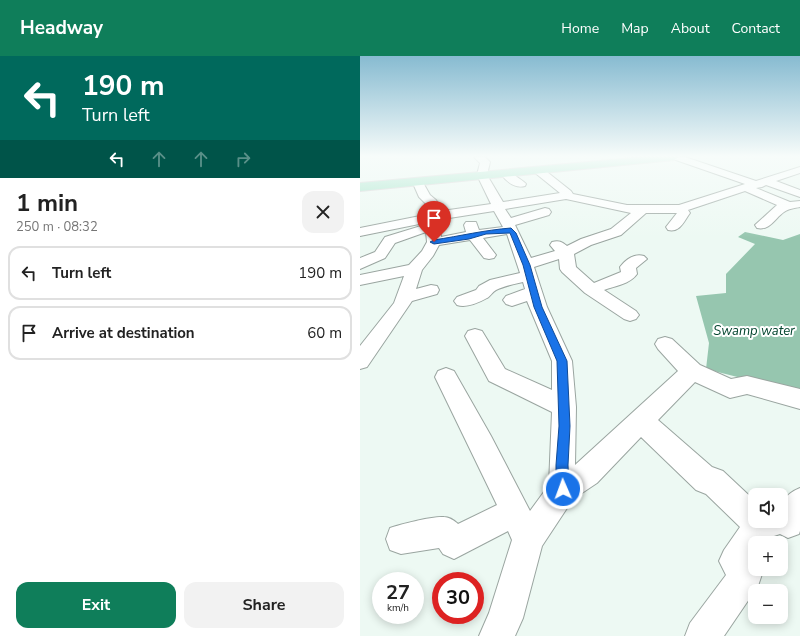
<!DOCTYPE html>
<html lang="en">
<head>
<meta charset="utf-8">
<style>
	body { margin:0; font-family:"Nunito Sans",sans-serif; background:#f2f2f2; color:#222; height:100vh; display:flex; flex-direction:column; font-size:15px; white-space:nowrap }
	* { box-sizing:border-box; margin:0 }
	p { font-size:13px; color:#767676 }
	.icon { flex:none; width:22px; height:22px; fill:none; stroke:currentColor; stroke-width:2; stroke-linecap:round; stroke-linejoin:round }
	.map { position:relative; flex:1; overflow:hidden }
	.drawer { display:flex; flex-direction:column; background:#fff; width:360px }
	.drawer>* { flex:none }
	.banner { background:#00695c; color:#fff; overflow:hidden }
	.buttons { position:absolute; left:388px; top:432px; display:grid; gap:8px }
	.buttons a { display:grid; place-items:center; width:40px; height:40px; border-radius:8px; background:#fff; box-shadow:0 2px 10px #0003; font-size:20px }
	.speed { position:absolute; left:12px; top:516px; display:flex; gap:8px; font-size:20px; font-weight:700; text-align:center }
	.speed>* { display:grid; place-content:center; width:52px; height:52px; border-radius:50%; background:#fff; box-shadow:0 2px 10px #0003; line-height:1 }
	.speed small { font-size:10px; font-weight:400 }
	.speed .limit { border:6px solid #d22; background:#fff; color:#111 }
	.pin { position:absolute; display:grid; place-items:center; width:34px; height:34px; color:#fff; margin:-41px -17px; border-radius:50% 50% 50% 0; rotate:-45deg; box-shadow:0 0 4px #0007 }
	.pin .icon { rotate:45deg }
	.me { position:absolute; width:44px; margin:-22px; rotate:358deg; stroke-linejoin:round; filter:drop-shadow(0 0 3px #0008) }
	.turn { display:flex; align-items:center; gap:14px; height:84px; padding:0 16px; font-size:18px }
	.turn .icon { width:52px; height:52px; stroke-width:2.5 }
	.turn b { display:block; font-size:28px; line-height:34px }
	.lanes { display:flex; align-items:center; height:38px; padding:0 16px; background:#0003; justify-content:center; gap:20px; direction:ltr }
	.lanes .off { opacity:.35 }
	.round { display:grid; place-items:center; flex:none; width:42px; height:42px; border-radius:12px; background:#f2f2f2 }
	.overview { display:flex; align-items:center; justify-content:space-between; height:68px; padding:0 16px }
	h1 { font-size:24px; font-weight:700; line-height:30px }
	.button { display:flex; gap:8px; margin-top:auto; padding:8px 16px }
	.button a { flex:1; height:46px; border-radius:12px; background:#0f7e5a; color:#fff; font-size:16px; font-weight:700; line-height:46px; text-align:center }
	.button a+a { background:#f2f2f2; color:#222 }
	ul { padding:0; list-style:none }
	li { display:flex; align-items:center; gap:12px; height:54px; margin:0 8px 6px; padding:0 8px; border:2px solid #e0e0e0; border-radius:12px }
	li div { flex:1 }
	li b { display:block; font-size:15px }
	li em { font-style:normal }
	header { display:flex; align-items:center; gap:24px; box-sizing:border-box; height:56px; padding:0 20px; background:#0f7e5a; color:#fff }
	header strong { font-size:19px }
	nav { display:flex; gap:22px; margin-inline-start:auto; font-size:14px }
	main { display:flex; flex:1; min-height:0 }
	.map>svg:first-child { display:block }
	.water { fill:#96c6af }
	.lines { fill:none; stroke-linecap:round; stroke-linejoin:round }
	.minor-casing { stroke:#9aa5a0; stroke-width:2 }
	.major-casing { stroke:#d4d4d4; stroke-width:2 }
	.minor { fill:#fff; fill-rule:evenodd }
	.major { fill:#a4e4c9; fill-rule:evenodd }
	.route { fill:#1a73e8; stroke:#114b97 }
	.labels { text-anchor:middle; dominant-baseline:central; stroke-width:4; stroke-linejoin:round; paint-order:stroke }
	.water-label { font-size:13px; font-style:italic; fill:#03452f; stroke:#fff }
</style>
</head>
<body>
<header>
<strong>Headway</strong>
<nav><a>Home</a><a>Map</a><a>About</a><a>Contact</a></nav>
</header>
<main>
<section class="drawer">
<div class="banner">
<div class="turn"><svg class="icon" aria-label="left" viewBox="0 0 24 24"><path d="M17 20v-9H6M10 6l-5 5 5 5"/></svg><div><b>190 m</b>Turn left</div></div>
<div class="lanes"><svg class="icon" aria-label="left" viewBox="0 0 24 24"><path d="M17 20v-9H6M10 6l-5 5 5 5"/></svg><svg class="icon off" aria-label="ahead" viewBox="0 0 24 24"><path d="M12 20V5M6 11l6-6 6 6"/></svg><svg class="icon off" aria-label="ahead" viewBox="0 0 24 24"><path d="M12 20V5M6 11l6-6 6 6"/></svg><svg class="icon off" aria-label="right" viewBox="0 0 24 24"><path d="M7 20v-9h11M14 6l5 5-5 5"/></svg></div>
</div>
<div class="overview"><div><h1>1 min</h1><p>250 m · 08:32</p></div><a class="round"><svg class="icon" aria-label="close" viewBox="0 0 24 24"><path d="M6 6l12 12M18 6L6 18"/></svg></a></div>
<ul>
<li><svg class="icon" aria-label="left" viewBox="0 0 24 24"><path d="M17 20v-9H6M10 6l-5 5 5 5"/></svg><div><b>Turn left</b></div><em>190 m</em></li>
<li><svg class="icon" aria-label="arrive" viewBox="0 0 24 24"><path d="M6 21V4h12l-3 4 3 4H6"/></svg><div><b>Arrive at destination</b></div><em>60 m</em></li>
</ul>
<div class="button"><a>Exit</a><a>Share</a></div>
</section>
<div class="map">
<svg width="440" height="580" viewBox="0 0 440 580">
	<rect width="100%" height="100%" fill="#edf9f3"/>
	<path class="water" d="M385,176L423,184L440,178V337L346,313L349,287L336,240L366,237V218L395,188L378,181Z"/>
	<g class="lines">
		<g class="minor-casing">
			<g id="minor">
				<path d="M114,101H125L130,106L127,119L143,146L200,137L174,116L173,114L178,111L182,112L211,135L213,138L267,149H319L385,128L313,103L311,101H325L396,125L440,111V117L416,125L440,134V141L406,129L402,131L396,132L430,146L440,145V151C435,152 428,153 424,156C415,162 410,175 397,172L395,169L417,149L385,135L328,154L330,157C324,165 320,177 308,174L306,171L317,157H286L261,179L231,189L214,198L216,211L234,227L261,216L260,211C266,203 275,197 284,200L287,203L276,212L277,218C270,228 255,230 244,234L276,255L279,259L276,263L270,265L264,263L225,237L202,216L200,213L199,203L174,211L187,251L212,305L216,351L215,409L318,315L298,293L295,288L298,283L305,281L312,283L340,309L371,323L387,320L440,333V353L387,338L370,342L335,326L298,364L352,411L363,415L395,445V465H421C421,448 423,439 440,432V475L439,478L428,482L420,478L408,482L405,487H395V513H400L402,518L398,530L364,580H325L330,567L366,519L359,505L364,494L380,471L346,438L336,434L281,381L237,427L213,443L182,490L163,562L155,580H119L129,557L152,484L148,475L94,503L83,498L79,492L41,498L30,494L26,483L30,472C41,468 73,460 84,461C89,461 95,465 98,468L137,449L75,321L78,315L86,312L94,315L131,380L170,455L189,429L192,356L129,325L105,280L108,275L115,273L122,275L145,313L192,334V305L167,245L152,250L146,248L143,244L146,240L165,233L163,226C154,228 144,230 136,234C132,236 130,241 127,242C118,247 106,252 97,249L94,245L97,241L116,234L119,230L130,224L160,217L147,178L123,182L136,199L134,202L129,203L124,202L110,184L79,189L73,200L62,214L56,233L71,229L77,230L79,234L77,238L52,245L7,311L0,313V290L34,247L44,220L0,229V219L49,209L62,195L67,186L66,176L35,187L25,202L0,213V202L15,196L25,181L61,170L67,172L69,166L0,180V172L70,158L67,149L59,141L52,125L57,122L61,123L70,139L76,144L82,155L131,148L117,119L120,107ZM206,143L271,157L251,173L221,183L207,190C202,186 199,184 192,186L190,189L195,195L171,202L155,169L189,159L191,156L189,153L185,152L151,162L145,153ZM134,155L143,171L119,174L116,166H106L104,169L106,176L81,181L80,174L83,163Z"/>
				<path d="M145,114C147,114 165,126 166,128L165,130C154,133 146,125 140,117Z"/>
			</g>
		</g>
		<g class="major-casing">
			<path id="major" d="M282,101H319L314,104L0,135V127Z"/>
		</g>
		<use href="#minor" class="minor"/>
		<use href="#major" class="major"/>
	</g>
	<linearGradient id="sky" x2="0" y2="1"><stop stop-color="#87bbd1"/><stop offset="0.55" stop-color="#f7fcfa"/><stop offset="1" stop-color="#f7fcfa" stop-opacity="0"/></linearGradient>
	<rect width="440" height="182" fill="url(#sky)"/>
	<path class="route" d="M151,172L156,177L170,209L182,251L207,305L210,370L208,409L209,433L207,438L203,439L198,438L196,433V409L199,370L197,305L174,251L163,209L150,177L126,178L109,183L74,188L70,186L74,184C100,180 125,174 151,172Z"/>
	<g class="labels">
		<g class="water-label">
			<text x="394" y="275">Swamp water</text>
		</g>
	</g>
</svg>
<div class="buttons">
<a><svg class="icon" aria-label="sound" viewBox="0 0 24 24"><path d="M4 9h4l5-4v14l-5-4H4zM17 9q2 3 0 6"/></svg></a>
<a>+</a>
<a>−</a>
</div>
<div class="speed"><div>27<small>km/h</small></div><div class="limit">30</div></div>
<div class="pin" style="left:74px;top:186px;background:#d93025"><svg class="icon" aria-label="arrive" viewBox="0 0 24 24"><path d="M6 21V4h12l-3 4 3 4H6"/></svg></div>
<svg class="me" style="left:203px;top:433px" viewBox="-20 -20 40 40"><circle r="17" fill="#1a73e8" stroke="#fff" stroke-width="3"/><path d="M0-11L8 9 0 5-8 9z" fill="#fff"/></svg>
</div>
</main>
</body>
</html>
